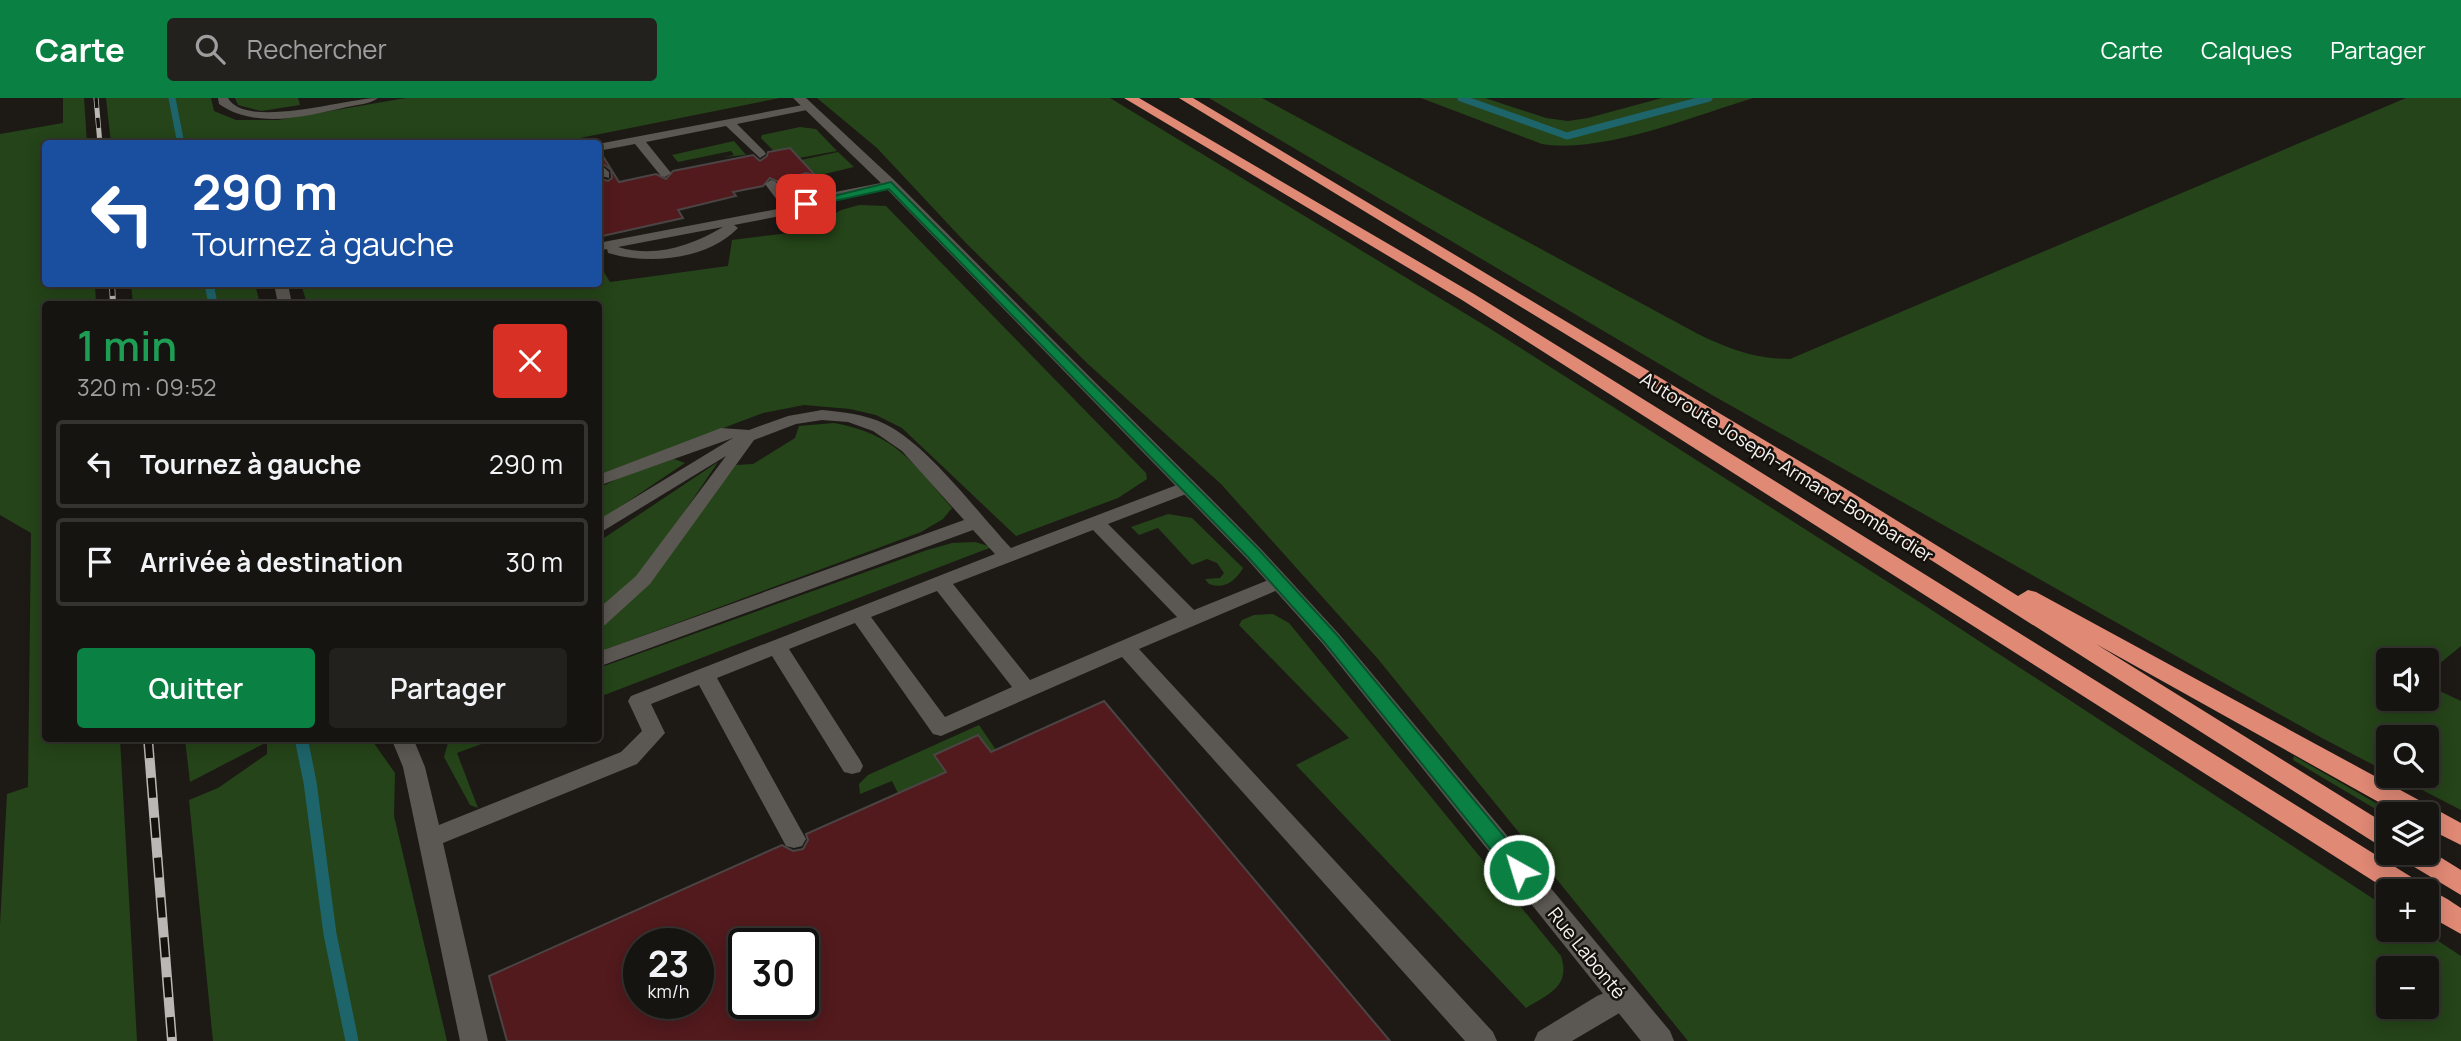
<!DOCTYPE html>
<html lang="fr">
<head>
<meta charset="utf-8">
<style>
	body { margin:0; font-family:Manrope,sans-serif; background:#23211e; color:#f1f3f6; height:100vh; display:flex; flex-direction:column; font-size:26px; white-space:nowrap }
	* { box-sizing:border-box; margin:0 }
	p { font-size:23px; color:#9e9e9f }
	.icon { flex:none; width:38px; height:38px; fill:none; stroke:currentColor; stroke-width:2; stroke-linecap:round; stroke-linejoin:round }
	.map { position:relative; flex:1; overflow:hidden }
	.sheet { position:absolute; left:42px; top:203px; width:560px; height:441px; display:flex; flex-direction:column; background:#161410; border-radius:7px; box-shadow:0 4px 18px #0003,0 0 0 2px #353330 }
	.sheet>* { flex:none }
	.top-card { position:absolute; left:42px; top:42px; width:560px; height:147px; border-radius:7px; box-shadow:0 4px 18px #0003,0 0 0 2px #353330; background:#1a4fa0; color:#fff; overflow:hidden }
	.fabs { position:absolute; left:2376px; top:550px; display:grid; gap:14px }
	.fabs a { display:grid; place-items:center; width:63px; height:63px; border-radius:7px; background:#161410; box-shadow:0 4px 18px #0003,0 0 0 2px #353330; font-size:35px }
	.speed { position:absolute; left:623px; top:830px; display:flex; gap:14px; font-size:35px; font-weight:700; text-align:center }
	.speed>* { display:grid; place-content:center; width:91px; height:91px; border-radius:50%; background:#161410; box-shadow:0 4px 18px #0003,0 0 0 2px #353330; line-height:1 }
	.speed small { font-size:18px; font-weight:400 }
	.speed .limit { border:4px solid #111; border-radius:10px; background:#fff; color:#111 }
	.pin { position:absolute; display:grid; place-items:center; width:60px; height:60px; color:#fff; margin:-30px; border-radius:14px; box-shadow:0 4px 10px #0006 }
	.me { position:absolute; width:77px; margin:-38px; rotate:321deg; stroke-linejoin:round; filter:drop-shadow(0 0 5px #0008) }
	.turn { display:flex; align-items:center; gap:24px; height:147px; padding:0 35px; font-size:32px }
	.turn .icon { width:91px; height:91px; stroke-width:2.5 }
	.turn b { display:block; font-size:49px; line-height:60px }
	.round { display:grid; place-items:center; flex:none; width:74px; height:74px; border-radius:7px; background:#23211e }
	.overview { display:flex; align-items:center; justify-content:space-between; height:119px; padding:0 35px }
	h1 { font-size:42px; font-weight:600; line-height:52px; color:#1e9e55 }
	.button { display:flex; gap:14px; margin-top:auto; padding:14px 35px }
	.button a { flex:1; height:80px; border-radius:7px; background:#0b8043; color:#fff; font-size:28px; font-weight:600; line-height:80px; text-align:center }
	.button a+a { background:#23211e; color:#f1f3f6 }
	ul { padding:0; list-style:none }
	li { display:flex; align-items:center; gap:21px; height:88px; margin:0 14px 10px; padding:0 21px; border:4px solid #353330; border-radius:7px }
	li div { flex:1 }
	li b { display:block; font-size:26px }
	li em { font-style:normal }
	header { display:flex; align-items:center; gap:42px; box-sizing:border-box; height:98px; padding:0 35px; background:#0b8043; color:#fff }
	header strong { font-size:33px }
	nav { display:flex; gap:38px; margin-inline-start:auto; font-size:24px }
	.search { width:490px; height:63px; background:#23211e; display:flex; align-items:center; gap:18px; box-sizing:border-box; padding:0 24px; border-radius:7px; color:#9e9e9f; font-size:26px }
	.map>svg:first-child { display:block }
	.green { fill:#254419; fill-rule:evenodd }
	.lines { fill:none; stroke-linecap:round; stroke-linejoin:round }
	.stream-far2 { stroke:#1e646b; stroke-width:7 }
	.stream-far1 { stroke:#1e646b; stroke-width:9 }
	.stream { stroke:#1e646b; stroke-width:13 }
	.building { fill:#521a1d; stroke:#4b4444; stroke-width:2; fill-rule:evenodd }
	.lane { fill:#5b5752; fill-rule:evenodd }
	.street { fill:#5b5752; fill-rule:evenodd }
	.highway { fill:#e08975; fill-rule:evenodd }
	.rail-far2-casing { stroke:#bab7b4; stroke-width:5 }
	.rail-far1-casing { stroke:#bab7b4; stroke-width:6 }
	.rail-casing { stroke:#bab7b4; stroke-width:10 }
	.rail-far2 { stroke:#14110d; stroke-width:3.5; stroke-dasharray:10; stroke-linecap:butt }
	.rail-far1 { stroke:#14110d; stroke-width:4.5; stroke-dasharray:12; stroke-linecap:butt }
	.rail { stroke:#14110d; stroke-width:7; stroke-dasharray:20; stroke-linecap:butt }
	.route { fill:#0b8043; stroke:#07532c; stroke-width:2 }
	.labels { text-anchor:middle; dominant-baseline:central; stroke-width:5; stroke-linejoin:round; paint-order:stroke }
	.street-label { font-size:19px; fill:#f6f4f1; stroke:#14110d }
</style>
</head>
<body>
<header>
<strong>Carte</strong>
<div class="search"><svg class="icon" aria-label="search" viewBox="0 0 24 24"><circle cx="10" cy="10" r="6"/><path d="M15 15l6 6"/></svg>Rechercher</div>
<nav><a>Carte</a><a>Calques</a><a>Partager</a></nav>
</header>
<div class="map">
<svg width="2461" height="943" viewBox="0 0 2461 943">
	<rect width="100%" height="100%" fill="#1d1a16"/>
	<g class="green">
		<path d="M63,0H84L87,45L46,46V186H95L96,206H46V640L120,641L137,943H0V827L7,696L28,689L31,435L0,417V36L63,25Z"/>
		<path d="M106,0H211L214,13L236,22H278L406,0H780L555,45H111Z"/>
		<path d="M235,0H298L300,7L261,13L238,7Z"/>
		<path d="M817,0H1110L1489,230L1924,507L2389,811V831H2420L2461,858V943H1688L1378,561L1221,386L1088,266L965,144L877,50ZM2389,870H2427V908H2389Z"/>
		<path d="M1209,0H1262L1698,236C1729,251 1755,261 1790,261L2406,0H2461V548L2427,576V562H2389V600H2427V587L2461,603V712L2393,677H2427V639H2389V675L2322,640L1712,297Z"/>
		<path d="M1421,0H1485L1546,20L1568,23L1588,20L1662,0H1753C1694,18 1602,56 1542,46Z"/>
		<path d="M800,29L816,31L837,53L799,60L790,50L774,53L761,40L762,37Z"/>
		<path d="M734,43L746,57L723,59L734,57L731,53L678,64L672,57Z"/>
		<path d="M838,54L854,69L816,78L801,62Z"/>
		<path d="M859,107L886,108L1146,375L1147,381L1118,400L1016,438L902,330L876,317L850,311L804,307L763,315L599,377L598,206H307L301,186H598L599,166L610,184L728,168L732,142L805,133L841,112Z"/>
		<path d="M131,186H255L260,206H133Z"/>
		<path d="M834,325C895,336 914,365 952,410L943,421L921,434L599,554V528L642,489L736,367L753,366L795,340L799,328Z"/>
		<path d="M674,361L685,365L599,423V390L623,378Z"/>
		<path d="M718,364L637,484L599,517L598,444Z"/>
		<path d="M1168,416L1192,420L1243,470C1236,482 1225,492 1209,486L1205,481L1220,480L1224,475L1217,465L1207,461L1192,467L1158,430L1139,437L1131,429Z"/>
		<path d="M975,444L992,449L599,599V570L927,452L952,445Z"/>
		<path d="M1273,516L1289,525L1561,858C1571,888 1549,896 1526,910L1296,667L1349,640L1239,527L1242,522L1254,517Z"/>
		<path d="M979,627L996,652L991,654L978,638L935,657L946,674L898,695L892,683L860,696L859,686L868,677Z"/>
		<path d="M185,641H371L395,675L394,718L447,943H213L189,702L218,690L267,656V644L190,684Z"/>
		<path d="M449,641H495L457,655L478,710L470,707L444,659Z"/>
		<path d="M2294,658L2395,716H2389V719L2293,662Z"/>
	</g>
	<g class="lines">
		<g class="stream-far2">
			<path d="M172,0L181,46"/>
			<path d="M1461,0L1567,38L1709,0"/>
		</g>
		<path class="stream-far1" d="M209,186L213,206"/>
		<path class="stream" d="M301,640L310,684L330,836L352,943"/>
	</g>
	<g class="building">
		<path d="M790,50L815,77L806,75L779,84L770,80L763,88L733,94L736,98L678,112L683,120L598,139V80L608,83L612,80L611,72L598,62V56L601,55L619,84L656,76L666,81L673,73L753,57L760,63L767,58L768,54Z"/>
		<path d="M1104,603L1390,943H507L489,878L782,747L793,753L803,751L808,742L806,736L946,674L934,657L978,637L991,654ZM639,845H698V905H639ZM744,845H803V905H744Z"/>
	</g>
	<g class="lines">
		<g class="lane">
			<path d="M218,0H228C246,32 347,0 378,0C370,6 357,7 347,9C307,18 256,32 219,6Z"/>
			<path d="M808,6L814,9L812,11L737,26L764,53L766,56L760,60L726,28L646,44L671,75L665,79L661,78L635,46L598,53V46Z"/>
			<path d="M598,64L609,74V80L598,77Z"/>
			<path d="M806,78L825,96L891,83L897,87L825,103L791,116L734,127L738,130C707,162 648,167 608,155L607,151L598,153V145L783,110L765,86L771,82L775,83L793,107L814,99L800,82ZM723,129C691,148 655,160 618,149Z"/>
			<path d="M274,186H288L292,206H278Z"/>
			<path d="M822,312C843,314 865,316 885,326C928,347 977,414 1011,450L1182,385H1194L1197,389L1194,393L1108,426L1194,512L1273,480L1280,478L1290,484L1287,488L1139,551L1493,934L1497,943H1465L1122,559L941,638L933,636L855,525L789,551L860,662L863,668L860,674L852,676L844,674L772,558L717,580L806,741L802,748L794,750L786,748L699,587L651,606L665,635L637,666L443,745L488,943H460L403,669L391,640H413L425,669L439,727L621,654L642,633L628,603L631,598L995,456L973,432L598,569V554L964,422L902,353L873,333L848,324L822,322L796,326L754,342L650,486L605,527L598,528V511L636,478L726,358L598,436V422L733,340L598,388V377L721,330L749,332L788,318ZM1093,432L1177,519L1030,582L953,486ZM937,493L1012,589L945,619L871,519Z"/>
			<path d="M1624,887L1633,891L1637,899L1633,907L1572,943H1534L1538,934L1597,898Z"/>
		</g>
		<path class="street" d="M793,0H806L893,81L1261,451L1339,536L1670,933L1674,943H1641L1323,546L1247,461L883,87Z"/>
		<g class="highway">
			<path d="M1124,0H1139L1474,196L2421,785L2424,793C2438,793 2450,803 2461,810V836L2427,817V793H2389L1462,202Z"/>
			<path d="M1179,0H1193L1846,391L2018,498L2028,492L2036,494L2461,725V747L2427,730V716H2400L2096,546L2389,728V751L2380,748L1832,399Z"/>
			<path d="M2427,751L2461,772V797L2401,761L2397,754H2427Z"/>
		</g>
		<g class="rail-far2-casing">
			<path id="rail-far2" d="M96,0L100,46"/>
		</g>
		<g class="rail-far1-casing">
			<path id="rail-far1" d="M112,186L113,206"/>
		</g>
		<g class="rail-casing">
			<path id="rail" d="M148,640L172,943"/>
		</g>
		<use href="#rail-far2" class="rail-far2"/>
		<use href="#rail-far1" class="rail-far1"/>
		<use href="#rail" class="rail"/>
	</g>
	<path class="route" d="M891,84L1259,452L1337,537L1527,766L1530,772L1527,778H1512L1325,545L1248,459L889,91L806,109L801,106Z"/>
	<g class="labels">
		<g class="street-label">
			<text transform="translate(1787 369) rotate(32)">Autoroute Joseph-Armand-Bombardier</text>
			<text transform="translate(1587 855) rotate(51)">Rue Labonté</text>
		</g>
	</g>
</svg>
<div class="fabs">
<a><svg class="icon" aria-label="sound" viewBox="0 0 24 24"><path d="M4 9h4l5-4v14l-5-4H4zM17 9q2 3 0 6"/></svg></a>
<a><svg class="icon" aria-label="search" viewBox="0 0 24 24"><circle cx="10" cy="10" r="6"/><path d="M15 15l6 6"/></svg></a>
<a><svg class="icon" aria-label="layers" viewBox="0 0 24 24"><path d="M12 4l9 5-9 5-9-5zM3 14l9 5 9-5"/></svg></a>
<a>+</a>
<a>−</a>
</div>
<div class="speed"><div>23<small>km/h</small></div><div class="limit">30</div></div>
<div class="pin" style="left:806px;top:106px;background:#d93025"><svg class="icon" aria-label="arrive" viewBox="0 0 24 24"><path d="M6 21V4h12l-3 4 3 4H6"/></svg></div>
<svg class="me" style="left:1519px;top:772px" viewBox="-20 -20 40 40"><circle r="17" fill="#0b8043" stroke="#fff" stroke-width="3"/><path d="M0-11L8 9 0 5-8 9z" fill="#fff"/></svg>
<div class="top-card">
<div class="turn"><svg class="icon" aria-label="left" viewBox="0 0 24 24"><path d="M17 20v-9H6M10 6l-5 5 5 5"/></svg><div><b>290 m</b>Tournez à gauche</div></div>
</div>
<section class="sheet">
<div class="overview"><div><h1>1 min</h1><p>320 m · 09:52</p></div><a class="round" style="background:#d93025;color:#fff"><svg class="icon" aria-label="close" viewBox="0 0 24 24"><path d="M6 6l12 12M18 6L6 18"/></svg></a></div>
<ul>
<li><svg class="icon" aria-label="left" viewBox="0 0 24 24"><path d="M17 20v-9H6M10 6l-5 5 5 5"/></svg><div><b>Tournez à gauche</b></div><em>290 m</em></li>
<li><svg class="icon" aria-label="arrive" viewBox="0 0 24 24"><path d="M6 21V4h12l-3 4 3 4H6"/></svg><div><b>Arrivée à destination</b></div><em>30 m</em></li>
</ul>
<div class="button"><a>Quitter</a><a>Partager</a></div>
</section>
</div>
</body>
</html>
